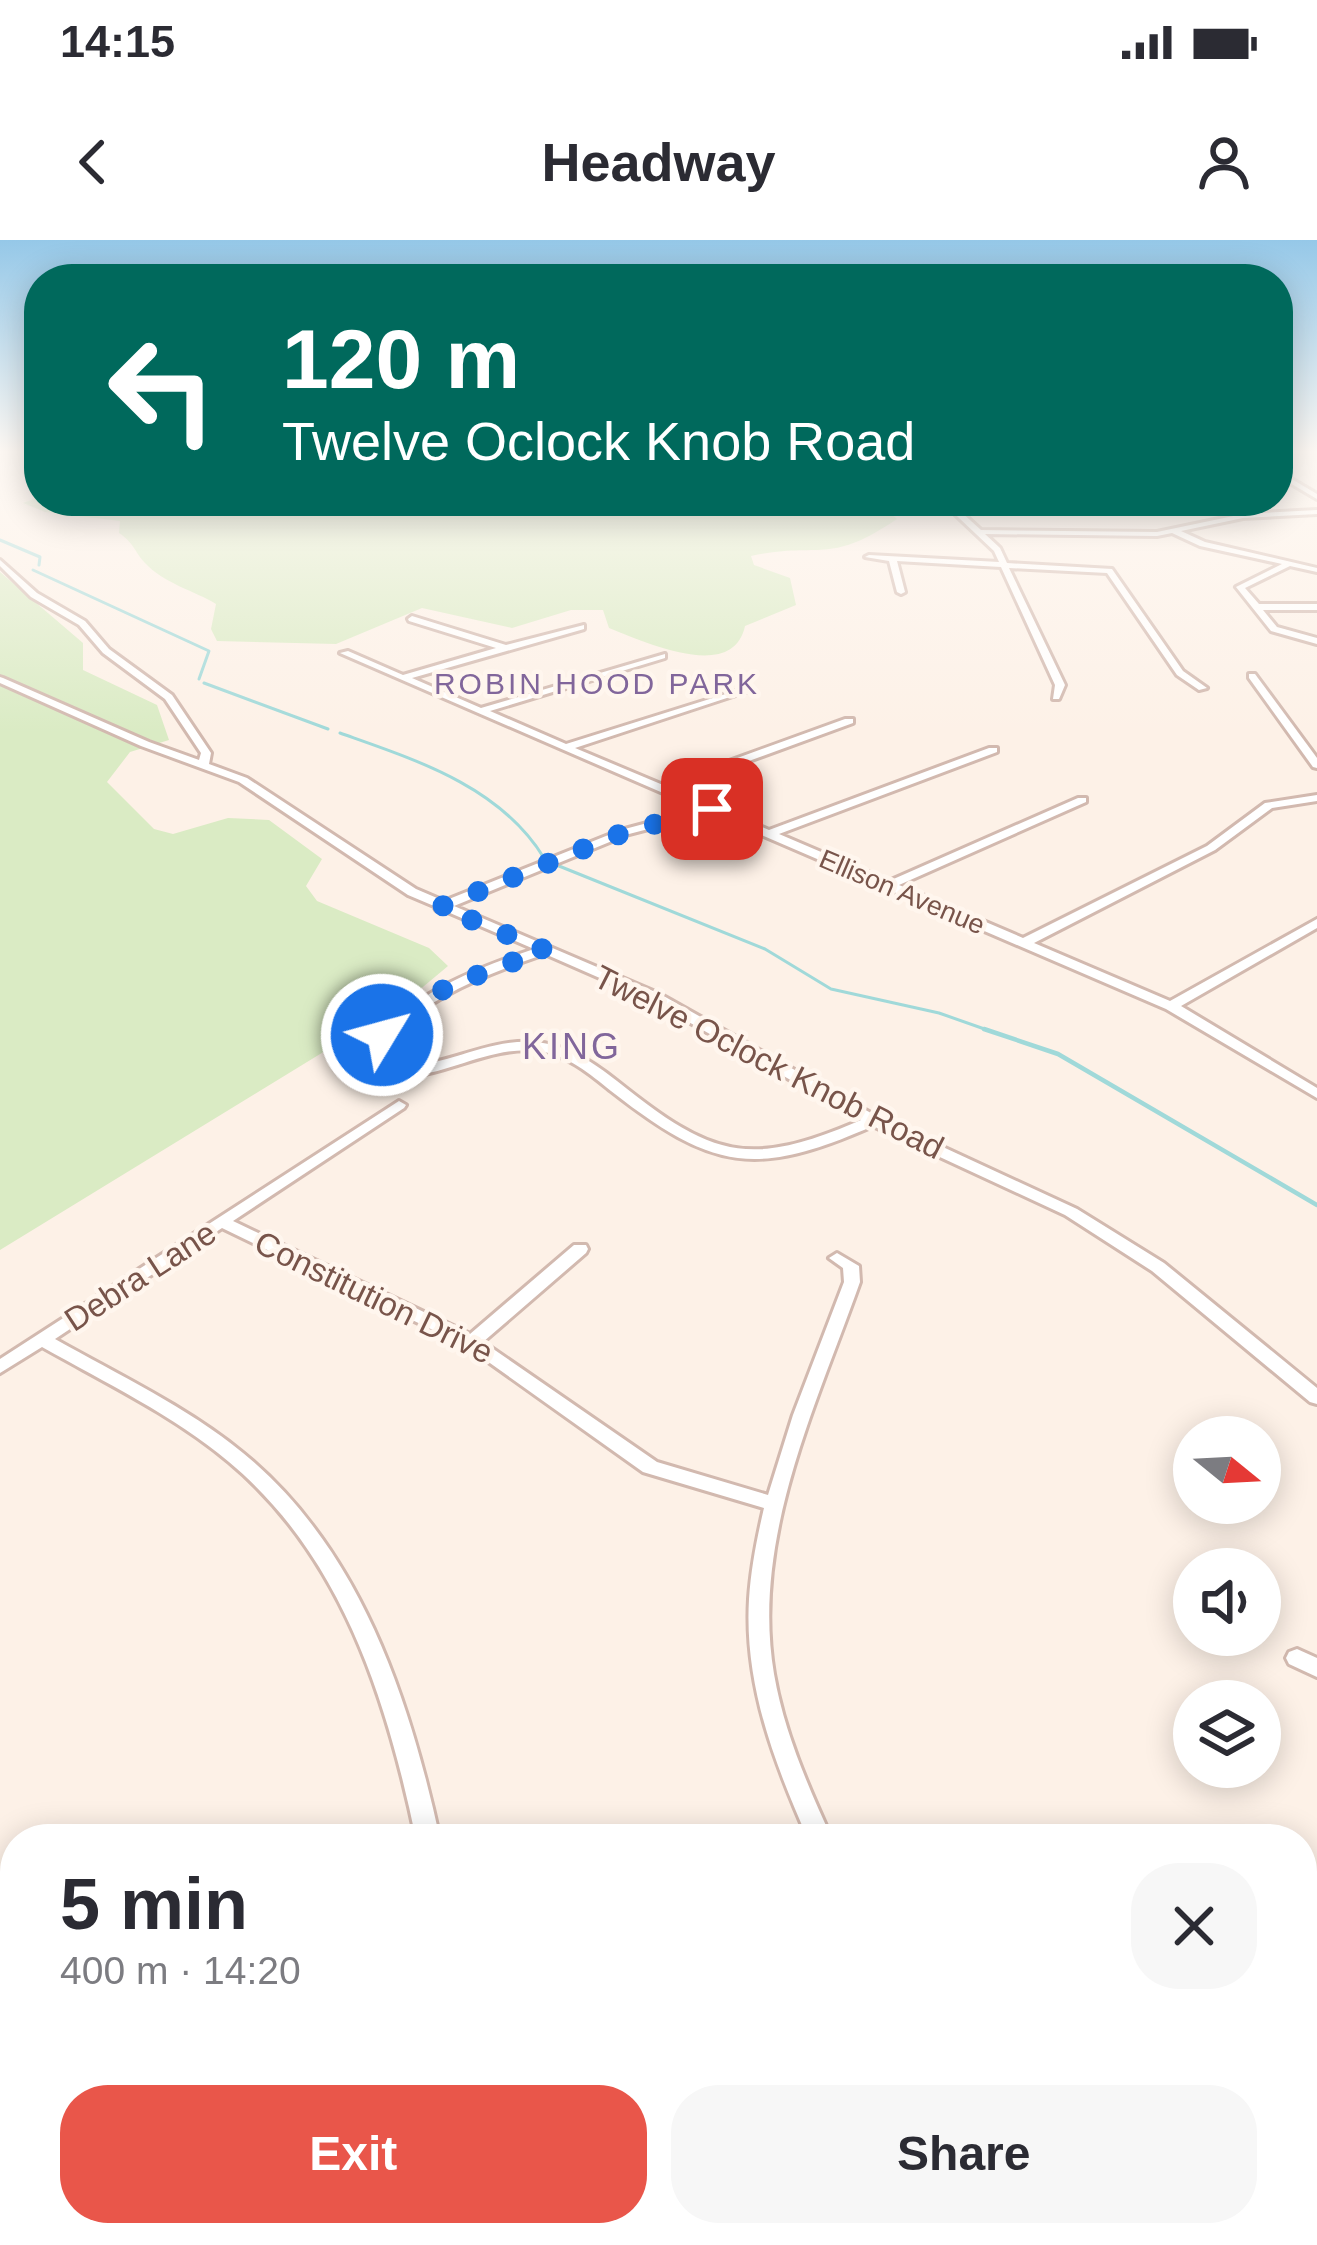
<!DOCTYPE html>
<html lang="en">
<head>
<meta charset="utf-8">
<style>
	body { margin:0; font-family:Helvetica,sans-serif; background:#f7f7f7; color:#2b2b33; height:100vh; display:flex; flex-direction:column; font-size:45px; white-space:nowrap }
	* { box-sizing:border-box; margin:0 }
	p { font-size:39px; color:#7c7c81 }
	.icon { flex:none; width:66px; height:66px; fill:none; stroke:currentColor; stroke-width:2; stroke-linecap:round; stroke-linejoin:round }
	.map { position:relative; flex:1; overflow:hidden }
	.side { position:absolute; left:0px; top:1584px; width:1317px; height:423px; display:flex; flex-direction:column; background:#fff; border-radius:48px 48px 0 0; box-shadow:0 6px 30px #0003 }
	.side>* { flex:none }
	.hud { position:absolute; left:24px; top:24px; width:1269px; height:252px; border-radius:48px; box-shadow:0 6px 30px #0003; background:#00695c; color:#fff; overflow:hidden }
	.needle { width:78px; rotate:108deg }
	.controls { position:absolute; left:1173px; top:1176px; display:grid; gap:24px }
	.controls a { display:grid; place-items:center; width:108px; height:108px; border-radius:50%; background:#fff; box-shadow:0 6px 30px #0003; font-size:60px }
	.pin { position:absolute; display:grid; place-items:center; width:102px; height:102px; color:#fff; margin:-51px; border-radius:24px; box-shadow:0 6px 18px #0006 }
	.me { position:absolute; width:132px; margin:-66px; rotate:53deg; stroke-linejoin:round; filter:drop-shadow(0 0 9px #0008) }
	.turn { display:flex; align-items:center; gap:42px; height:252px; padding:0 60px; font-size:54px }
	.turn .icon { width:156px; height:156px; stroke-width:2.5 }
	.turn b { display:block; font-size:84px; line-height:102px }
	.round { display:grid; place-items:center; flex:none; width:126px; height:126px; border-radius:48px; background:#f7f7f7 }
	.head { display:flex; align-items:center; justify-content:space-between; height:204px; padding:0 60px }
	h1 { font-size:72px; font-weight:800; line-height:90px }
	.primary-button { display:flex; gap:24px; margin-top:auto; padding:24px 60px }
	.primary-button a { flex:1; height:138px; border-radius:48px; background:#e9564a; color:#fff; font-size:48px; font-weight:800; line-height:138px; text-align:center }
	.primary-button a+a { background:#f7f7f7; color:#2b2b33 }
	.status { display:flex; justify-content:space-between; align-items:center; height:84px; padding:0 60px; background:#fff; direction:ltr }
	.status svg { height:33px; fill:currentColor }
	header { display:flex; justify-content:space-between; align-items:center; height:156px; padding:0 60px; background:#fff; font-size:54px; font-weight:800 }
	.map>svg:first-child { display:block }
	.green { fill:#daebc4 }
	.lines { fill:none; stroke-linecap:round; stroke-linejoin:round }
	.stream-far1 { stroke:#a0d9d9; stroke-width:3 }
	.stream { stroke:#a0d9d9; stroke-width:4.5 }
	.minor-casing { stroke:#d2b9af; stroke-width:6 }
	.minor { fill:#fff; fill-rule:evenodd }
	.route { stroke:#1a73e8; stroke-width:21; stroke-dasharray:0 37.8 }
	.labels { text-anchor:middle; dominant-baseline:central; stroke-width:9; stroke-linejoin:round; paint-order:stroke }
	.far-street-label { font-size:27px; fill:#78544a; stroke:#fff6ee }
	.far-neighbourhood-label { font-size:30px; letter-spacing:3px; fill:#81669b; stroke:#fff6ee }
	.street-label { font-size:33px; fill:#78544a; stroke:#fff6ee }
	.neighbourhood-label { font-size:36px; letter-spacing:3px; fill:#81669b; stroke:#fff6ee }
</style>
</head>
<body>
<div class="status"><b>14:15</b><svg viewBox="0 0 49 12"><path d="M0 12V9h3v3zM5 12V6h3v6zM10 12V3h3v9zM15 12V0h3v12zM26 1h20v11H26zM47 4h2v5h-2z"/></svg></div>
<header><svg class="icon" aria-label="back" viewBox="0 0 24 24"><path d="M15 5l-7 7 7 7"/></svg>Headway<svg class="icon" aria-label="person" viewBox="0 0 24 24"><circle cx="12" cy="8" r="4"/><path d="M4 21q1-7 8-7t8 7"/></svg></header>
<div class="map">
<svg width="1317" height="2005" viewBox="0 0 1317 2005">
	<rect width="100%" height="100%" fill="#fdf1e7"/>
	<g class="green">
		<path d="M39,257V261H876L897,279C828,326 821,301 751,316L754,325L790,338L796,365L745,386C733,443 645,402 609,388L603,370H571L512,388L422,368L336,404L217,401L211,389L216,364C195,351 163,343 145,323C134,311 134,303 119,293L120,281L45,272L23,263Z"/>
		<path d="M0,332L83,403V430L157,465L169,500L130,512L107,542L154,589L173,594L228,578L269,580L322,619L306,646L317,661L429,708L448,726L405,762L0,1010Z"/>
	</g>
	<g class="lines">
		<g class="stream-far1">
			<path d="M0,300L40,317L39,325"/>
			<path d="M33,330L209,411L199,439"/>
			<path d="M204,443L328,489"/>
			<path d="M340,493C416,520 500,546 544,618"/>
			<path d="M559,626L765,709L831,749L939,773L993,792"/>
		</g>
		<path class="stream" d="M984,789L1058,814L1317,965"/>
		<g class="minor-casing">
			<g id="minor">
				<path d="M1278,231L1317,254V259L1278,236Z"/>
				<path d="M941,261H949L981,290L1157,292L1243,274L1317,270V274L1243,278L1181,291L1205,302L1317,328V332L1290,326L1245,348L1259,364H1317V370H1263L1277,387L1317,398V404L1271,391L1236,347L1282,324L1200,306L1172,293L1157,296L985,294L1000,308L1007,323L1112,329L1183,431L1207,448L1199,450L1177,435L1107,333L1009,328L1065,445L1059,459H1053L1055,445L1001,327L897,321L905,352L901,354L897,352L889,321L865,317L869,315L999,322L994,311Z"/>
				<path d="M0,320L37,353L85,381L109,409L172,455L211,513L209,524L247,538L416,649L444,661L621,590L700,569L340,413L348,411L403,435L496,408L409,381L408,379L412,376L506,405L584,385V389L412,438L481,468L665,414V418L490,471L566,504L748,447V451L575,508L663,545L845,479H853V483L672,549L769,590L989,508H997V512L779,594L889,641L1078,558H1086V562L899,645L1023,698L1207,606L1265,563L1317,555V561L1272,568L1215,610L1034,703L1170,761L1317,679V688L1181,766L1317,848V858L1166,769L710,573L629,594L454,666L660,754L878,877L1077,969L1164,1023L1317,1148V1164L1310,1162L1152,1031L1065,975L873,886C755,938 712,930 611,851C590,834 568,815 539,811C493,805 450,834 404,837C388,838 374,834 359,829L356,818C401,759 465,732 534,709L443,670H436L434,666L408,655L239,542L141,506L0,443V437L3,438L149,502L199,520L201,513L165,459L103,413L79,385L31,357L0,326ZM545,714L650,760L861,880C748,929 712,917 617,841C593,822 566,804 534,802C478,798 427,840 371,823L370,818C415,762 478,737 545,714Z"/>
				<path d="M1249,434H1255L1317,518V528L1313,527L1249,438Z"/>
				<path d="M399,861L406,865L404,868L233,981L470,1094L574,1005H586L588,1009L586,1013L483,1102L657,1222L768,1255L793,1175L844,1042L843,1028L829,1018L837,1013L859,1026L860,1042C816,1166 751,1299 774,1434C784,1492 808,1546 832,1599H808C774,1522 744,1444 749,1359C751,1328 757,1298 764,1268L643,1232L466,1106L222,988L55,1099C119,1135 187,1167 243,1213C360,1309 409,1457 440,1599H416C387,1460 342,1316 229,1222C173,1175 106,1143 42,1107L0,1133V1119Z"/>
				<path d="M1297,1409L1317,1418V1437L1289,1424L1286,1418L1289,1412Z"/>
			</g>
		</g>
		<use href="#minor" class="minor"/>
	</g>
	<linearGradient id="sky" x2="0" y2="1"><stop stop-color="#95c8e8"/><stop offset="0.43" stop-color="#fef9f4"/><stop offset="1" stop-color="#fef9f4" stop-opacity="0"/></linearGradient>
	<rect width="1317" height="493" fill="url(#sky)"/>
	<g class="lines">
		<path class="route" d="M382,795L448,746L545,710L440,667L625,592L712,569"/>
	</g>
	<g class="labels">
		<g class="far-street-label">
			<text transform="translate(902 652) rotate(23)">Ellison Avenue</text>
		</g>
		<g class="far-neighbourhood-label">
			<text x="597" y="443">ROBIN HOOD PARK</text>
		</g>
		<g class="street-label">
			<text transform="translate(769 822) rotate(27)">Twelve Oclock Knob Road</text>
			<text transform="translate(140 1036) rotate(-33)">Debra Lane</text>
			<text transform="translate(374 1057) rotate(26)">Constitution Drive</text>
		</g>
		<g class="neighbourhood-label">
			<text x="572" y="806">KING</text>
		</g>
	</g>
</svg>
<div class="controls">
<a><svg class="needle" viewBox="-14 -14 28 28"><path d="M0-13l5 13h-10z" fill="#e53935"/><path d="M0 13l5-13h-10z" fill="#7c7c81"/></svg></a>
<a><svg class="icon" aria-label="sound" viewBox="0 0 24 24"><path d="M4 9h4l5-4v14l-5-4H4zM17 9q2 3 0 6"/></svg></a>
<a><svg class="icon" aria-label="layers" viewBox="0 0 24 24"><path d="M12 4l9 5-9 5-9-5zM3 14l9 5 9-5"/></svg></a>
</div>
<div class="pin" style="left:712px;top:569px;background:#d93025"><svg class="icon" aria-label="arrive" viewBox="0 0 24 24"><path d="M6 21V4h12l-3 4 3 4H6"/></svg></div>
<svg class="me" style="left:382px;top:795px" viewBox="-20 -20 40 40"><circle r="17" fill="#1a73e8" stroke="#fff" stroke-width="3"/><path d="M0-11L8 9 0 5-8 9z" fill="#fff"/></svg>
<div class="hud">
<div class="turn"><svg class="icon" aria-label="left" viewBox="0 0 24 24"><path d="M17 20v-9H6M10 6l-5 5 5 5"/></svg><div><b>120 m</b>Twelve Oclock Knob Road</div></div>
</div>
<section class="side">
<div class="head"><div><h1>5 min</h1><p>400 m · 14:20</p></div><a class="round"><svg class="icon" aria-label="close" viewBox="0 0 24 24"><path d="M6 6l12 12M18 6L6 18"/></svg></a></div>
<div class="primary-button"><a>Exit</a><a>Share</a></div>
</section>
</div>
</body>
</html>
